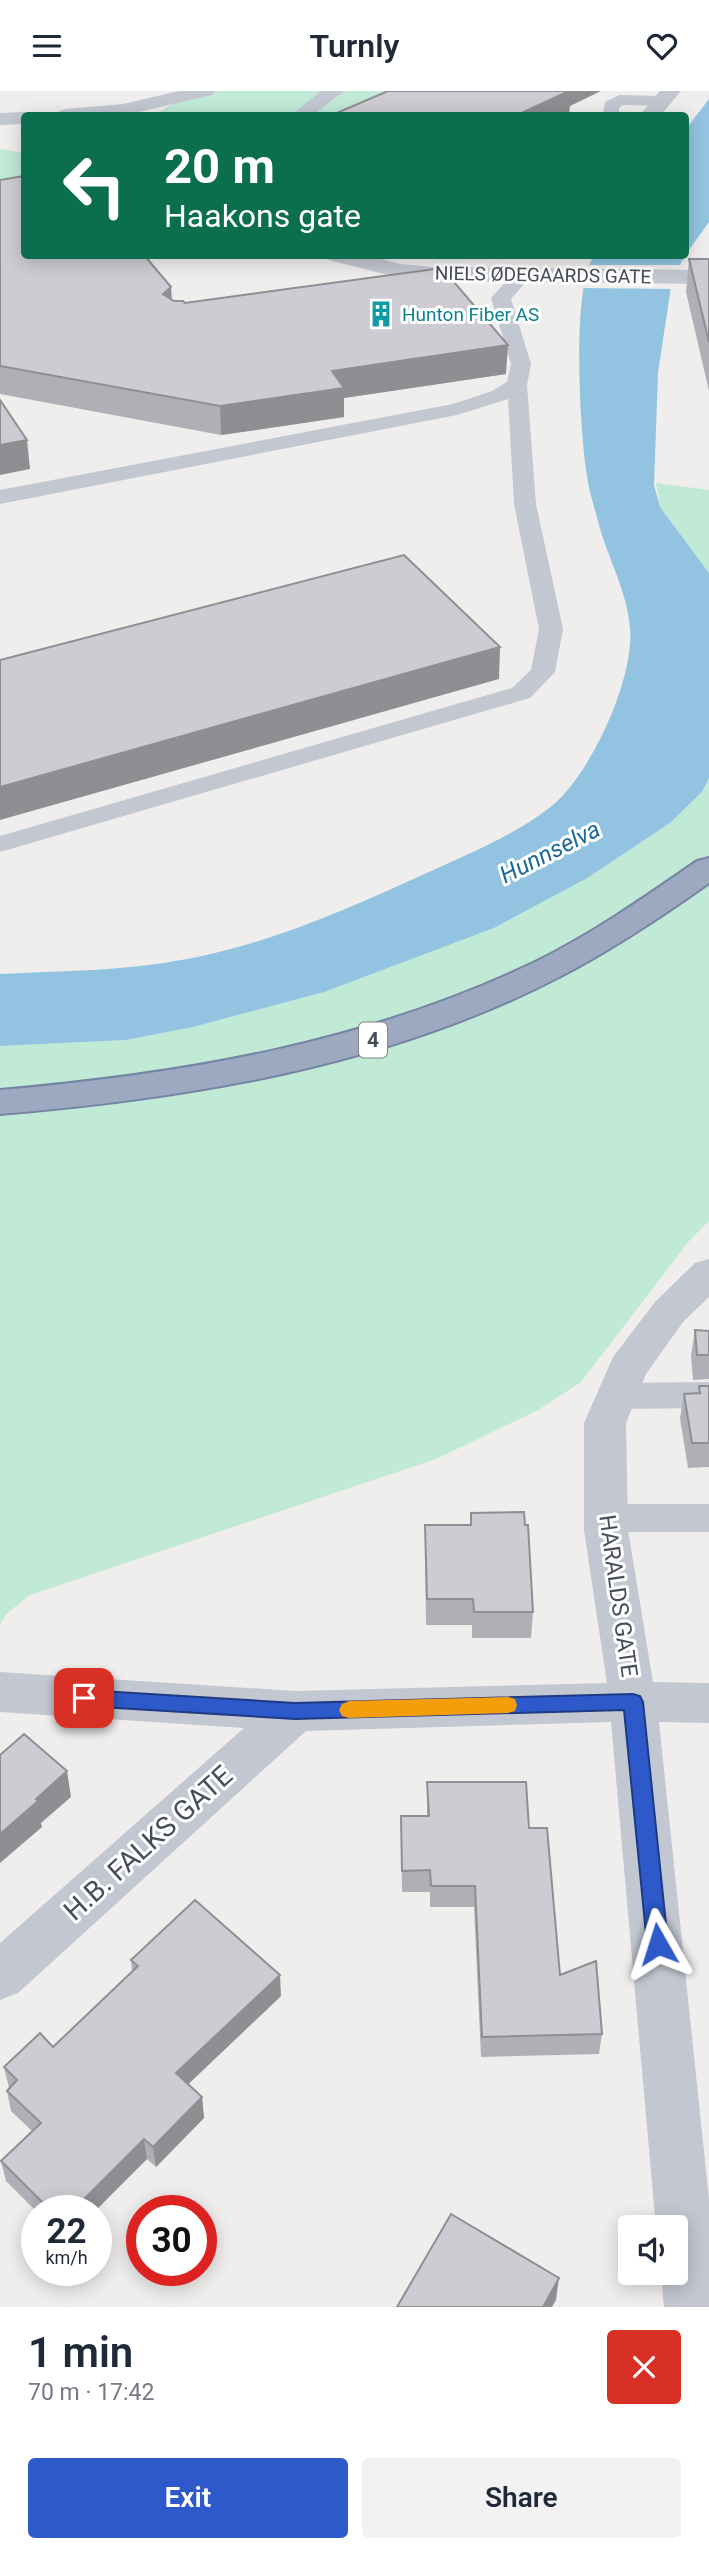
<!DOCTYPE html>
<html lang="en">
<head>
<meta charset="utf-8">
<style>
	body { margin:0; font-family:Roboto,sans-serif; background:#f2f2f3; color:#1f2937; height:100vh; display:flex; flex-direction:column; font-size:26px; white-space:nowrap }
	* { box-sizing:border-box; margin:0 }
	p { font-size:23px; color:#747a83 }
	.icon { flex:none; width:38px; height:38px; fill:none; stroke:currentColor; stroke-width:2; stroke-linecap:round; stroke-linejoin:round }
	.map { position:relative; height:2216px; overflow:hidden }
	.details { display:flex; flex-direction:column; background:#fff; flex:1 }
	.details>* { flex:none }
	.top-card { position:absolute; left:21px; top:21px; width:668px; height:147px; border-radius:7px; box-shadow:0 4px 18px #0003; background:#0b6e4f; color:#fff; overflow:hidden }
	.controls { position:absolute; left:618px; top:2124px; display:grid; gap:14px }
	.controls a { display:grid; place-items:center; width:70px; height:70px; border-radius:7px; background:#fff; box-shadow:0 4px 18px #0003; font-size:35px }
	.speed { position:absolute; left:21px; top:2104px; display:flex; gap:14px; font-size:35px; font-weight:700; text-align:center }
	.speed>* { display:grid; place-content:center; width:91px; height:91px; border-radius:50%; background:#fff; box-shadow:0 4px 18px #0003; line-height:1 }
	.speed small { font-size:18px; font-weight:400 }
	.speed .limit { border:10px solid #d22; background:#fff; color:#111 }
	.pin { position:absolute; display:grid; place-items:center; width:60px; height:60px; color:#fff; margin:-30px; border-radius:14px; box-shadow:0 4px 10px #0006 }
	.me { position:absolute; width:77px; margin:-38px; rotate:354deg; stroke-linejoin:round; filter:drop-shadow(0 0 5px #0008) }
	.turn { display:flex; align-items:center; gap:24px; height:147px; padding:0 28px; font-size:32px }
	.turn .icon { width:91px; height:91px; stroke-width:2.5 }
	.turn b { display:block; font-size:49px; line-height:60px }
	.round { display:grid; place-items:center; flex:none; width:74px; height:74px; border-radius:7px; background:#f2f2f3 }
	.headline { display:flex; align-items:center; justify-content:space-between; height:119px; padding:0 28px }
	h1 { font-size:42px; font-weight:600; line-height:52px }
	.primary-button { display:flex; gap:14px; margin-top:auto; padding:14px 28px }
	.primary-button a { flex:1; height:80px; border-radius:7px; background:#2d59ca; color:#fff; font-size:28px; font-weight:600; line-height:80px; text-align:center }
	.primary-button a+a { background:#f2f2f3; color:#1f2937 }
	header { display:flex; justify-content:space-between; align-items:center; height:91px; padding:0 28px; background:#fff; font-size:32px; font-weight:600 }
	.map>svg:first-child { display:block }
	.green { fill:#c0e9d6 }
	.water { fill:#92c4e1 }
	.pier { fill:#f0eeed }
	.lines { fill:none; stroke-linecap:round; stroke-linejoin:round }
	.trunk-casing { stroke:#7684a3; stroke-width:4 }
	.service { fill:#c2c7d1; fill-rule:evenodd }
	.minor { fill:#c2c7d1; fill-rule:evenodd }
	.trunk { fill:#9da9c0; fill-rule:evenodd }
	.wall { fill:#afafb5 }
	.shaded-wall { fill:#8f8f93 }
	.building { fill:#ccccd2; stroke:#8f8f93; stroke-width:2 }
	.route { fill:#2d59ca; stroke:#1d3a83; stroke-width:2 }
	.slow { fill:#f59e0b }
	.labels { text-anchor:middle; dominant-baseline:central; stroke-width:6; stroke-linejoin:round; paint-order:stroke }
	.far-street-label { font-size:19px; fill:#484e58; stroke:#fff }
	.far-culture-label { font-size:19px; fill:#0d838f; stroke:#fff; text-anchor:start }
	.shield { fill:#fff; stroke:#7f838a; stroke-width:2 }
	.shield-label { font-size:21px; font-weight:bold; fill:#484e58 }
	.street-label { font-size:23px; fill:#484e58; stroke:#fff }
	.water-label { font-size:24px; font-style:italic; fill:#1c6a97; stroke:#fff }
	.near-street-label { font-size:28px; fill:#484e58; stroke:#fff }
</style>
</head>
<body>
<header><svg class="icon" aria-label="menu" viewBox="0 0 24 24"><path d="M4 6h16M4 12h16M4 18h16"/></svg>Turnly<svg class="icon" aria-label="heart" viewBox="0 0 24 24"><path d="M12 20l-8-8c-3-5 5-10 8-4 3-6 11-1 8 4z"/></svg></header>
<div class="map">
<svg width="709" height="2216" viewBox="0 0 709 2216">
	<rect width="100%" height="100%" fill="#f0eeed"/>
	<g class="green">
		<path d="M194,0H467L408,24H154Z"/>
		<path d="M0,58L24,62V100L0,103Z"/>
		<path d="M656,392L709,399V482L660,416Z"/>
		<path d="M709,687V1130L689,1150L581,1291L538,1319L436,1368L30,1504L6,1523L0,1534V955L126,949L193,936L324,901L494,837L589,786L670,732L702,701Z"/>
	</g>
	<g class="water">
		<path d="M709,8V131L686,163V38Z"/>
		<path d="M594,165H685L672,189L658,282L654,394L660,416L709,482V687L702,701L670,732L589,786L494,837L324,901L193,936L126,949L0,955V883C62,880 125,880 187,868C272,852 350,817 429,781C469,763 512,745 548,718C589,688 635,588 630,537C627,499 607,466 598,430C594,415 589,400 587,385C580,344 571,195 594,165Z"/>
	</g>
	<path class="pier" d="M585,174H684L674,198L581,197Z"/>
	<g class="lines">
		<g class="trunk-casing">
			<path id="trunk" d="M709,767V792C661,826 613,858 561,885C388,975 192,1007 0,1023V999C185,983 366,952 535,871C592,843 645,806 697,770Z"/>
		</g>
		<g class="service">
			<path d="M619,4L662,5L670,10L662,15L623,14L619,17V24H603L605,11Z"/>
			<path d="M521,180L530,186L511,208L531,273L527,294L536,413L563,538L555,581L530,607L0,761V745L512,597L531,579L539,538L514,413L508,308L457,324L0,413V399L453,313L492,300L507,291L511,273L491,207L514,182Z"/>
			<path d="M709,1291V1317L616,1318L604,1314L599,1305L604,1296L616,1292Z"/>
			<path d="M606,1413H709V1441H606L593,1437L588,1427L593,1417Z"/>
		</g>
		<g class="minor">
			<path d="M179,0H215L212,4L126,24H56L59,20L66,18L123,13Z"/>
			<path d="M321,0H344L313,24H291Z"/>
			<path d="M660,0H681L661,24H640Z"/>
			<path d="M24,21L33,24H24V33L0,34V22Z"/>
			<path d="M326,164H366L400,173L432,176L709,179V193L432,190L400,187L329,169Z"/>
			<path d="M709,1168V1206L683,1231L646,1283L626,1332L628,1439L653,1591L709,1592V1632L659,1631L709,2108V2216H664L661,2182H676V2137H656L611,1631L306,1640L18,1902L0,1909V1852L244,1637L0,1621V1581L295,1600L607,1592L584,1439V1332L613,1266L655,1211L695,1172Z"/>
		</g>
		<use href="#trunk" class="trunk"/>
	</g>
	<g class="wall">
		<path d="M0,89L171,196L172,209L174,210L506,283L344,307V326L221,344L0,303Z"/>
		<path d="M689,168H709V300L686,201Z"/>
		<path d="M695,1239L709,1240V1288L693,1289L691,1264Z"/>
		<path d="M699,1295H709V1376L688,1377L680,1327L684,1303L698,1302Z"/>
		<path d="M471,1422L533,1521L531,1547H472V1534H426L425,1460V1434H470Z"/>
		<path d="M427,1691L529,1737L560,1884L602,1943L599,1963L481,1966L474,1816H430V1801H402L401,1725H427Z"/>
		<path d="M131,1869L281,1905L188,1993L202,2006L204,2027L156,2076L147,2068L96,2119H37V2121L6,2090L1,2070L32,2040L11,2020L7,2000L9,1997L4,1976L53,1956L132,1881Z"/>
	</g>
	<g class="shaded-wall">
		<path d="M555,0H601L570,15L569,24H517Z"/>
		<path d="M171,196L172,224L163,203Z"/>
		<path d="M508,254L506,283L344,307V326L221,344L220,315L332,280Z"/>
		<path d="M27,349L30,378L0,384V354Z"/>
		<path d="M500,556L499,588L0,729V696Z"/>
		<path d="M67,1680L71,1706L41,1732L42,1736L0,1772V1743L36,1708Z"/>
		<path d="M280,1884L281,1905L179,2002L176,1982Z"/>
		<path d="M202,2006L204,2027L156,2076L153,2056Z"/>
		<path d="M144,2048L147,2068L96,2119H73Z"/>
		<path d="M559,2187L556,2209L552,2216H543Z"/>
	</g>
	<g class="building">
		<path d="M388,0H569L517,24H332Z"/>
		<path d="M24,85V164H144L171,196L163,203L174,210H183L185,212L442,177L508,254L332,280L344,297L220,315L0,275V89Z"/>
		<path d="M689,168H709V251Z"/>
		<path d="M0,309L27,349L0,354Z"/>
		<path d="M404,464L500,556L0,696V569Z"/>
		<path d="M695,1239L709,1240V1264H697Z"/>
		<path d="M699,1295H709V1352H692L684,1303L700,1302Z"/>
		<path d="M524,1421L525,1434H528L533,1521H474L473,1508H427L425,1434H471V1422Z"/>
		<path d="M24,1643L67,1680L36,1708L38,1710L0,1743V1664Z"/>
		<path d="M427,1691H526L529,1737H547L560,1884L596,1870L602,1943L482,1946L475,1795H431L430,1779L402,1780L401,1725H429Z"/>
		<path d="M195,1809L280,1884L176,1982L202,2006L153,2056L144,2048L73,2119H50L1,2070L41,2032L7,2000L17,1989L4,1976L40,1942L53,1956L138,1875L131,1869Z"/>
		<path d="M451,2123L559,2187L543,2216H397Z"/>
	</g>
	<path class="route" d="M84,1599L295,1612L633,1603L640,1605L643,1611L668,1853L665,1860L658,1863L650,1860L647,1853L624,1619L295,1628L84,1615L77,1613L74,1607L77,1601Z"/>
	<path class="slow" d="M508,1606L515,1608L517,1614L515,1620L508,1622L349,1627L342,1625L339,1619L342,1613L349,1610Z"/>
	<defs>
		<g id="building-bare" transform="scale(2.1)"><path d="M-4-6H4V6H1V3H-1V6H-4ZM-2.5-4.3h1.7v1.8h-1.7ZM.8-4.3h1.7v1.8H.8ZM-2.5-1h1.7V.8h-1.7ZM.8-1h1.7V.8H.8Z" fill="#0f9aa8" stroke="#fff" stroke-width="2.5" paint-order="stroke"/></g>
	</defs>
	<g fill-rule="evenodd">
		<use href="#building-bare" x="381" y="223"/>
	</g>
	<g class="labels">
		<g class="far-street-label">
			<text transform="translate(543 184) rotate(1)">NIELS ØDEGAARDS GATE</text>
		</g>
		<g class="far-culture-label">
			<text x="402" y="223">Hunton Fiber AS</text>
		</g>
		<rect class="shield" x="359" y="931.5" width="28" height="35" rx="5"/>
		<g class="shield-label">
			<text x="373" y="949">4</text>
		</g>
		<g class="street-label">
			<text transform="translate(618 1505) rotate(82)">HARALDS GATE</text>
		</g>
		<g class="water-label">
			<text transform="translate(550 761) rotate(-27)">Hunnselva</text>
		</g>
		<g class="near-street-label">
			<text transform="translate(148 1752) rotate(-42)">H.B. FALKS GATE</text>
		</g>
	</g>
</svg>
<div class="controls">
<a><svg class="icon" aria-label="sound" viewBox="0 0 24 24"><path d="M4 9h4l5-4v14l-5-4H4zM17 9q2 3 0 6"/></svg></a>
</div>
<div class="speed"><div>22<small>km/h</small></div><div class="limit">30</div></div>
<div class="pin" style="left:84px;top:1607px;background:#d93025"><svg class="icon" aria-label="arrive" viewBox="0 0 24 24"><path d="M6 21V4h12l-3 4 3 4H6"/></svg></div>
<svg class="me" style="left:658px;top:1853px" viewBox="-20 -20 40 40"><path d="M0-17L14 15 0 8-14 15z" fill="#2d59ca" stroke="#fff" stroke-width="4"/></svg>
<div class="top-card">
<div class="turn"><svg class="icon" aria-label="left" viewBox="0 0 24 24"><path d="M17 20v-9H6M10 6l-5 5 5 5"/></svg><div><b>20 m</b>Haakons gate</div></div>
</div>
</div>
<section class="details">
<div class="headline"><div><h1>1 min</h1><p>70 m · 17:42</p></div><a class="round" style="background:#d93025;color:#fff"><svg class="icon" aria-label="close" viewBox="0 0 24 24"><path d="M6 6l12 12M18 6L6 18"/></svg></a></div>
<div class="primary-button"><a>Exit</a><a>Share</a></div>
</section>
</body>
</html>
